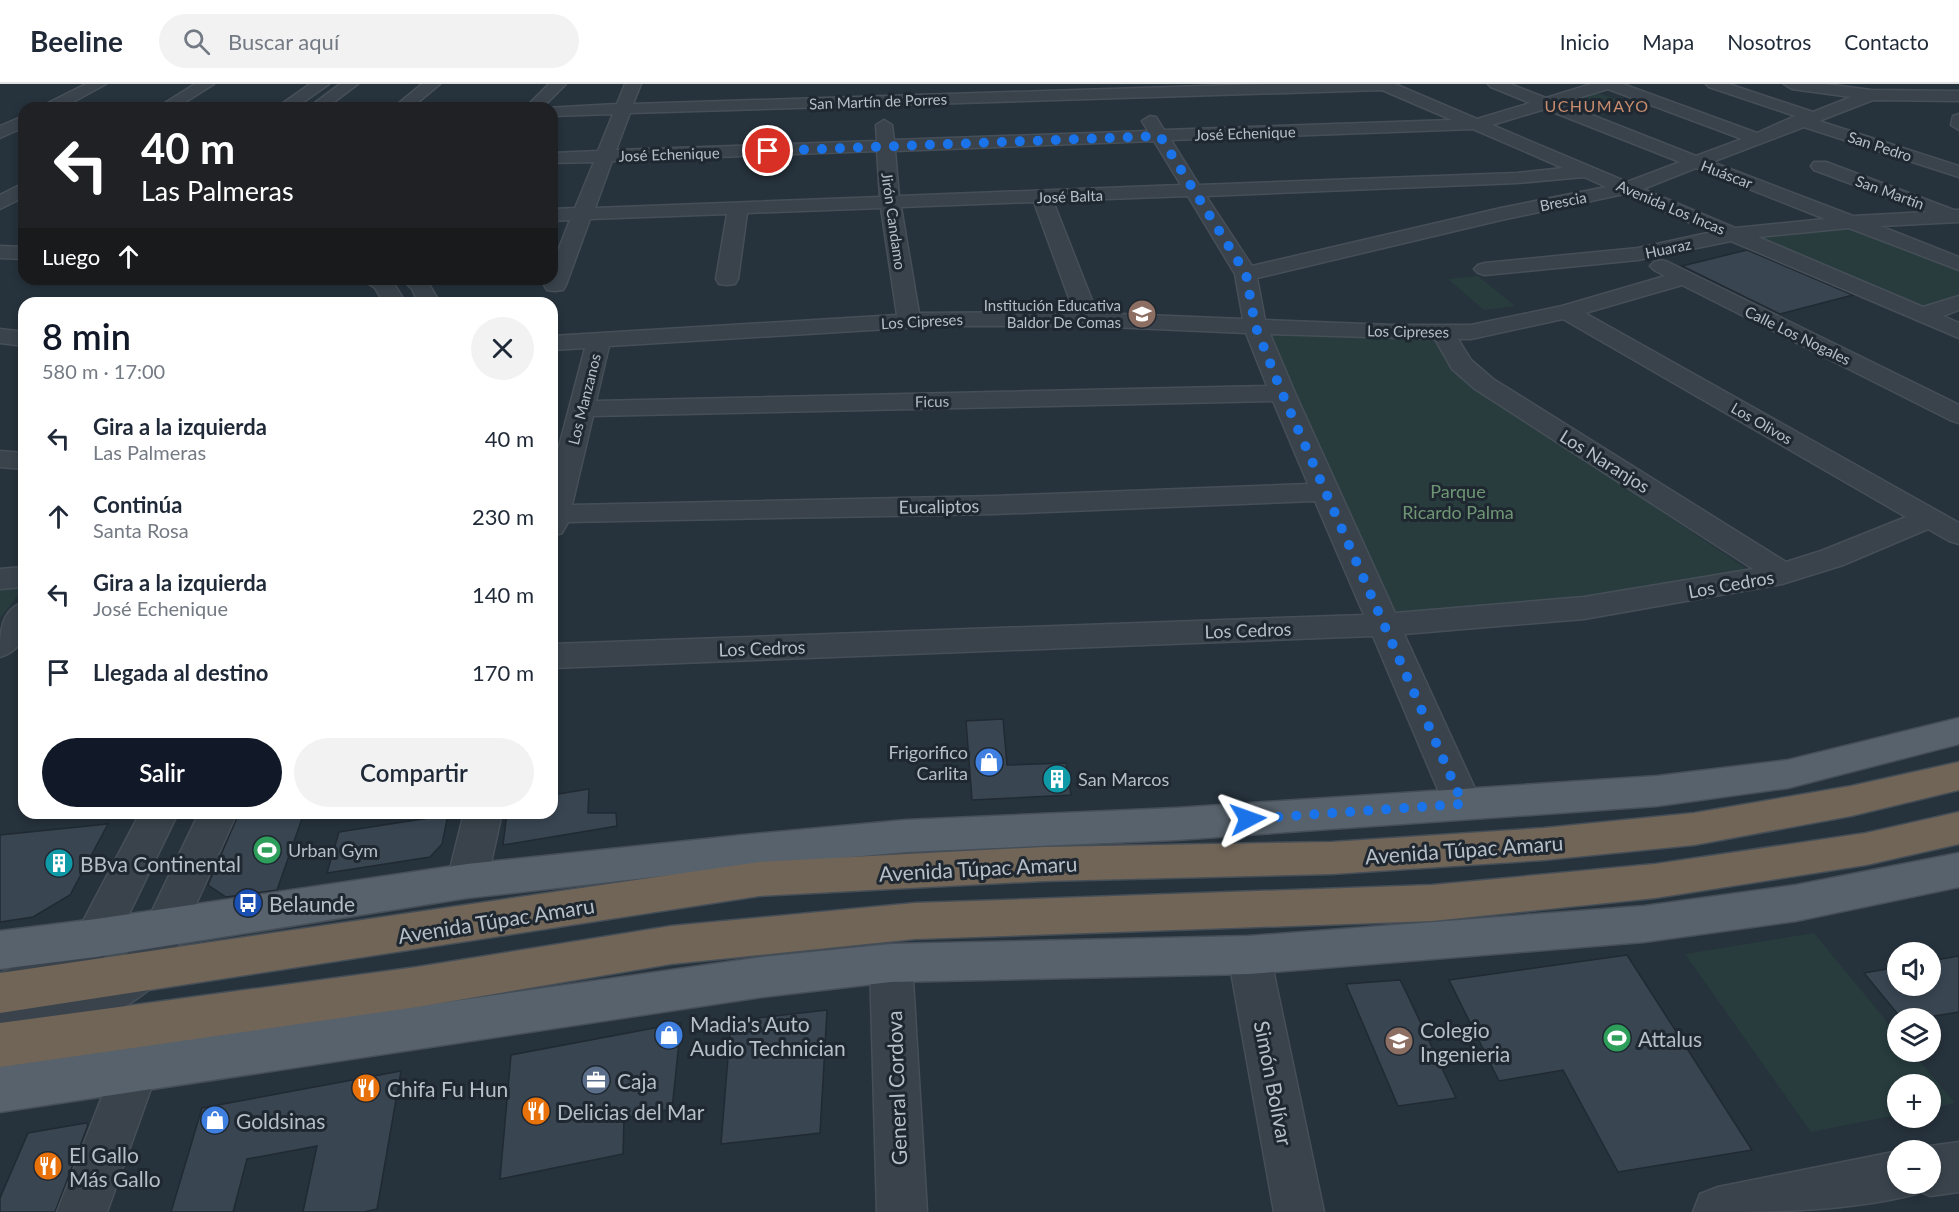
<!DOCTYPE html>
<html lang="es">
<head>
<meta charset="utf-8">
<style>
	body { margin:0; font-family:Lato,sans-serif; background:#f2f2f3; color:#1f2937; height:100vh; display:flex; flex-direction:column; font-size:22px; white-space:nowrap }
	* { box-sizing:border-box; margin:0 }
	p { font-size:20px; color:#747a83 }
	.icon { flex:none; width:33px; height:33px; fill:none; stroke:currentColor; stroke-width:2; stroke-linecap:round; stroke-linejoin:round }
	.map { position:relative; flex:1; overflow:hidden }
	.drawer { position:absolute; left:18px; top:213px; width:540px; height:522px; display:flex; flex-direction:column; background:#fff; border-radius:18px; box-shadow:0 3px 9px #0003 }
	.drawer>* { flex:none }
	.hud { position:absolute; left:18px; top:18px; width:540px; height:183px; border-radius:18px; box-shadow:0 3px 9px #0003; background:#202124; color:#fff; overflow:hidden }
	.tools { position:absolute; left:1887px; top:858px; display:grid; gap:12px }
	.tools a { display:grid; place-items:center; width:54px; height:54px; border-radius:50%; background:#fff; box-shadow:0 3px 9px #0003; font-size:30px }
	.pin { position:absolute; display:grid; place-items:center; width:51px; height:51px; color:#fff; margin:-26px; border:3px solid #fff; border-radius:50%; box-shadow:0 2px 6px #0007 }
	.me { position:absolute; width:66px; margin:-33px; rotate:86deg; stroke-linejoin:round; filter:drop-shadow(0 0 4px #0008) }
	.turn { display:flex; align-items:center; gap:21px; height:126px; padding:0 24px; font-size:27px }
	.turn .icon { width:78px; height:78px; stroke-width:2.5 }
	.turn b { display:block; font-size:42px; line-height:51px }
	.then { display:flex; align-items:center; height:57px; padding:0 24px; background:#0003; gap:12px; font-size:22px }
	.round { display:grid; place-items:center; flex:none; width:63px; height:63px; border-radius:32px; background:#f2f2f3 }
	.headline { display:flex; align-items:center; justify-content:space-between; height:102px; padding:0 24px }
	h1 { font-size:36px; font-weight:600; line-height:45px; color:#111827 }
	.primary-button { display:flex; gap:12px; margin-top:auto; padding:12px 24px }
	.primary-button a { flex:1; height:69px; border-radius:36px; background:#111827; color:#fff; font-size:24px; font-weight:600; line-height:69px; text-align:center }
	.primary-button a+a { background:#f2f2f3; color:#1f2937 }
	ul { padding:0; list-style:none }
	li { display:flex; align-items:center; gap:18px; height:78px; padding:0 24px }
	li div { flex:1 }
	li b { display:block; font-size:22px }
	li em { font-style:normal }
	header { display:flex; align-items:center; gap:36px; box-sizing:border-box; height:84px; padding:0 30px; background:#fff; border-bottom:2px solid #e0e1e3 }
	header strong { font-size:28px }
	nav { display:flex; gap:33px; margin-inline-start:auto; font-size:21px }
	.search { width:420px; height:54px; background:#f2f2f3; display:flex; align-items:center; gap:15px; box-sizing:border-box; padding:0 21px; border-radius:33px; color:#747a83; font-size:22px }
	.map>svg:first-child { display:block }
	.green { fill:#283c3d }
	.building { fill:#394652; stroke:#212a33; stroke-width:1.5 }
	.lines { fill:none; stroke-linecap:round; stroke-linejoin:round }
	.minor-casing { stroke:#464f58; stroke-width:3 }
	.major-casing { stroke:#464f58; stroke-width:3 }
	.highway-casing { stroke:#454e57; stroke-width:3 }
	.minor { fill:#3a434c; fill-rule:evenodd }
	.major { fill:#58626c; fill-rule:evenodd }
	.highway { fill:#716558; fill-rule:evenodd }
	.route { stroke:#1a73e8; stroke-width:10; stroke-dasharray:0 18 }
	.labels { text-anchor:middle; dominant-baseline:central; stroke-width:6; stroke-linejoin:round; paint-order:stroke }
	.far-street-label { font-size:15px; fill:#b6bec7; stroke:#1f2831 }
	.far-poi-label { font-size:15px; fill:#b6bec7; stroke:#1f2831; text-anchor:end }
	.far-neighbourhood-label { font-size:16px; letter-spacing:1.5px; fill:#ca8d6e; stroke:#1f2831 }
	.street-label { font-size:18px; fill:#b6bec7; stroke:#1f2831 }
	.park-label { font-size:18px; fill:#6f9674; stroke:#1f2831 }
	.poi-label { font-size:18px; fill:#b6bec7; stroke:#1f2831; text-anchor:start }
	.near-street-label { font-size:21px; fill:#b6bec7; stroke:#1f2831 }
	.near-poi-label { font-size:21px; fill:#b6bec7; stroke:#1f2831; text-anchor:start }
</style>
</head>
<body>
<header>
<strong>Beeline</strong>
<div class="search"><svg class="icon" aria-label="search" viewBox="0 0 24 24"><circle cx="10" cy="10" r="6"/><path d="M15 15l6 6"/></svg>Buscar aquí</div>
<nav><a>Inicio</a><a>Mapa</a><a>Nosotros</a><a>Contacto</a></nav>
</header>
<div class="map">
<svg width="1959" height="1128" viewBox="0 0 1959 1128">
	<rect width="100%" height="100%" fill="#26323c"/>
	<g class="green">
		<path d="M1596,9L1635,20L1600,32L1561,19Z"/>
		<path d="M1847,139L1959,182V212L1922,224L1747,150Z"/>
		<path d="M1478,192L1515,222L1484,226L1448,195Z"/>
		<path d="M1265,247L1434,254L1453,280L1502,320L1747,485L1597,511L1394,529Z"/>
		<path d="M24,503V504L0,534V506Z"/>
		<path d="M1814,849L1897,950L1898,968H1912L1955,1019L1931,1024L1930,1000H1898L1897,1031L1811,1048L1685,870Z"/>
	</g>
	<g class="building">
		<path d="M1747,166L1853,211L1780,230L1682,182Z"/>
		<path d="M1003,635L1007,681L1066,679L1071,711L972,716L966,637Z"/>
		<path d="M589,705L588,729H616L617,742L503,761L507,729H552V711Z"/>
		<path d="M239,729H304L277,806L226,813L208,801Z"/>
		<path d="M448,731L442,760L430,773L327,789L339,748Z"/>
		<path d="M108,740L70,811L33,833L0,838V751Z"/>
		<path d="M1627,871L1752,1066L1618,1088L1563,986L1499,997L1449,896Z"/>
		<path d="M1959,872V928L1922,934H1901L1864,889L1898,883V902H1930V877Z"/>
		<path d="M1400,896L1407,910L1456,1014L1398,1022L1346,900Z"/>
		<path d="M827,926L820,1049L721,1060L731,937Z"/>
		<path d="M681,939L672,1025L624,1034L623,1070L500,1095L511,971Z"/>
		<path d="M401,987L377,1125L364,1128H303L317,1062L247,1075L233,1128H171L202,1024Z"/>
		<path d="M86,1039L88,1041L55,1128H0V1114L28,1049Z"/>
	</g>
	<g class="lines">
		<g class="minor-casing">
			<g id="minor">
				<path d="M86,0H106L62,24H42L44,21Z"/>
				<path d="M195,0H214L176,24H157Z"/>
				<path d="M310,0H329L295,24H276Z"/>
				<path d="M340,0H358L326,24H308Z"/>
				<path d="M422,0H440L411,24H393Z"/>
				<path d="M549,0H566L542,24H525Z"/>
				<path d="M625,0H641L633,20L1267,0H1395L1477,35L1530,19L1491,3L1488,0H1510L1546,14L1591,0H1623L1757,49L1795,32L1709,3L1706,0H1729L1813,28L1851,13L1792,5L1784,0H1825L1871,6L1959,7V17L1873,16L1819,37L1959,82V93L1804,43L1712,78L1853,132L1927,128L1814,86L1811,82L1814,78H1826L1954,126H1959V138L1880,142L1959,173V186L1849,144L1758,153L1923,223L1959,212V226L1943,232L1959,239V254L1731,157L1638,176L1485,191L1478,189L1474,185L1478,181L1485,179L1638,164L1712,148L1624,110L1501,136L1257,194L1265,236L1391,241H1471L1562,222L1665,192L1654,186L1650,182L1654,178L1661,176L1668,178L1959,321V339L1950,336L1682,201L1585,229L1959,439V460L1949,457L1928,445L1843,481L1782,500L1584,535L1404,550L1482,720L1476,731L1463,735L1450,731L1444,720L1373,552L552,584V560L1364,531L1315,417L995,430L568,438L562,449L552,452V389L585,264L552,266V252L897,231L881,124L747,129L738,195L735,200L727,201L719,200L716,195L727,130L590,135L566,201L563,206L555,207L547,206L544,201L547,195H552V182L570,136L552,137V125L575,124L594,78L552,79V69L598,67L613,30L552,32V24H546L617,20ZM1608,5L1742,55L1696,72L1561,19ZM1382,6L1452,36L1164,46L1156,33L1150,32L1142,37L1148,47L894,56L892,41L884,36L876,41L877,57L616,66L630,29ZM1545,25L1680,78L1627,98L1492,41ZM1473,45L1563,84L1517,89L1199,101L1171,56ZM1154,57L1181,101L899,112L895,67ZM877,67L880,113L595,124L612,77ZM1696,84L1825,135L1735,144L1643,105ZM1584,93L1606,103L1501,124L1252,182L1206,112L1517,99ZM1188,112L1235,190L1243,235L1097,229L1053,117ZM1034,118L1074,228L919,229L901,123ZM1563,235L1906,433L1821,467L1786,478L1493,295L1471,276L1458,255H1471ZM936,242H1088L1246,249L1267,302L596,317L609,262ZM1270,250L1435,255L1452,285L1475,305L1753,485L1584,513L1395,529L1295,309ZM1273,317L1308,400L995,412L572,421L593,332Z"/>
				<path d="M1959,30V46L1951,41L1953,32Z"/>
				<path d="M24,32V43L0,54V42Z"/>
				<path d="M24,99V113L0,125V111Z"/>
				<path d="M0,162L24,163V175L0,174Z"/>
				<path d="M362,195H391L406,219H384L375,204Z"/>
				<path d="M402,195H426L440,219H418L412,205Z"/>
				<path d="M0,245L24,248V262L0,259Z"/>
				<path d="M0,367L24,369V385L0,383Z"/>
				<path d="M24,483V503L0,505V485Z"/>
				<path d="M24,518C24,543 28,565 0,573C0,549 0,526 24,518Z"/>
				<path d="M140,729H178L111,867L88,887L21,923L80,900L115,880L128,869L141,850L199,729H237L171,876C167,883 164,890 159,896C127,932 45,957 0,974V890L58,859L81,841Z"/>
				<path d="M464,729H502L487,797L481,809L467,814L453,809L447,797Z"/>
				<path d="M1249,852L1264,857L1270,871L1324,1128H1274L1228,871L1234,857Z"/>
				<path d="M891,860L906,865L912,879L927,1128H877L870,879L876,865Z"/>
				<path d="M135,963L151,969L158,985L107,1128H57L119,969Z"/>
				<path d="M1959,1058V1108L1930,1112L1917,1106L1916,1110C1847,1128 1766,1128 1693,1128L1700,1110L1718,1103L1898,1067V1100H1930V1066H1920L1930,1062Z"/>
			</g>
		</g>
		<g class="major-casing">
			<g id="major">
				<path d="M1959,634V660L1788,704L1657,722L1176,756L906,768L743,783L467,814L96,873L0,885V847L96,835L467,780L743,751L906,736L1176,724L1657,692L1788,676Z"/>
				<path d="M1959,769V803L1796,837L1644,858L1249,890L891,898L762,913L0,1028V982L762,873L891,860L1249,852L1644,822L1796,801Z"/>
			</g>
		</g>
		<g class="highway-casing">
			<g id="highway">
				<path d="M1959,678V706L1851,732L1694,761L1544,776L1332,790L1044,797L759,812L0,929V889L759,778L1044,763L1332,758L1544,744L1694,729L1851,702Z"/>
				<path d="M1959,728V760L1866,781L1655,814L1432,837L915,855L671,880L417,923L0,983V939L417,883L671,842L915,819L1432,801L1655,780L1866,749Z"/>
			</g>
		</g>
		<use href="#minor" class="minor"/>
		<use href="#major" class="major"/>
		<use href="#highway" class="highway"/>
	</g>
	<g class="lines">
		<path class="route" d="M768,67L1160,52L1246,190L1255,241L1282,309L1463,720L1248,735"/>
	</g>
	<defs>
		<g id="school-disc" transform="scale(1.5)"><circle r="9.5" fill="#8d6e63" stroke="#1f2831"/><path d="M0-5L7-2L0 1L-7-2ZM-4 1L0 2.5L4 1V4Q0 6-4 4Z" fill="#fff"/></g>
		<g id="shop-disc" transform="scale(1.5)"><circle r="9.5" fill="#3f7fe0" stroke="#1f2831"/><path d="M-5-2.5h2.3a2.7 3.5 0 0 1 5.4 0H5L5.5 6h-11ZM-1.5-2.5h3a1.5 2.3 0 0 0-3 0Z" fill="#fff"/></g>
		<g id="building-disc" transform="scale(1.5)"><circle r="9.5" fill="#0f9aa8" stroke="#1f2831"/><path d="M-4-6H4V6H1V3H-1V6H-4ZM-2.5-4.3h1.7v1.8h-1.7ZM.8-4.3h1.7v1.8H.8ZM-2.5-1h1.7V.8h-1.7ZM.8-1h1.7V.8H.8Z" fill="#fff"/></g>
		<g id="stadium-disc" transform="scale(1.5)"><circle r="9.5" fill="#2e9e5b" stroke="#1f2831"/><path d="M0-5a6.5 5 0 1 0 0 10a6.5 5 0 1 0 0-10ZM-3.5-1.8h7v3.6h-7Z" fill="#fff"/></g>
		<g id="bus-disc" transform="scale(1.5)"><circle r="9.5" fill="#1a4fb4" stroke="#1f2831"/><path d="M-5-6H5V4H4V6H2V4H-2V6H-4V4H-5ZM-3.5-4V0h7V-4ZM-3.5 1.2v1.5H-2V1.2ZM2 1.2v1.5H3.5V1.2Z" fill="#fff"/></g>
		<g id="office-disc" transform="scale(1.5)"><circle r="9.5" fill="#5c6f8a" stroke="#1f2831"/><path d="M-6-3h4V-5.5h4V-3h4V5H-6ZM-1-4.5V-3h2v-1.5ZM-6 0V1H6V0Z" fill="#fff"/></g>
		<g id="restaurant-disc" transform="scale(1.5)"><circle r="9.5" fill="#e8710a" stroke="#1f2831"/><path d="M-5-6h1v4h1v-4h1v4h1v-4h1v5L-1.5 .5V6h-2V.5L-5-1ZM5-6V6H3V1.5H1.5Q1.5-4 5-6Z" fill="#fff"/></g>
	</defs>
	<g fill-rule="evenodd">
		<use href="#school-disc" x="1142" y="230"/>
		<use href="#shop-disc" x="989" y="678"/>
		<use href="#building-disc" x="1057" y="695"/>
		<use href="#stadium-disc" x="267" y="766"/>
		<use href="#building-disc" x="59" y="779"/>
		<use href="#bus-disc" x="248" y="819"/>
		<use href="#shop-disc" x="669" y="951"/>
		<use href="#stadium-disc" x="1617" y="954"/>
		<use href="#school-disc" x="1399" y="957"/>
		<use href="#office-disc" x="596" y="996"/>
		<use href="#restaurant-disc" x="366" y="1004"/>
		<use href="#restaurant-disc" x="536" y="1027"/>
		<use href="#shop-disc" x="215" y="1036"/>
		<use href="#restaurant-disc" x="48" y="1082"/>
	</g>
	<g class="labels">
		<g class="far-street-label">
			<text transform="translate(878 17) rotate(-2)">San Martín de Porres</text>
			<text transform="translate(1245 49) rotate(-2)">José Echenique</text>
			<text transform="translate(1880 62) rotate(18)">San Pedro</text>
			<text transform="translate(669 70) rotate(-2)">José Echenique</text>
			<text transform="translate(1727 90) rotate(21)">Huáscar</text>
			<text transform="translate(1890 108) rotate(20)">San Martín</text>
			<text transform="translate(1070 112) rotate(-2)">José Balta</text>
			<text transform="translate(1563 117) rotate(-11)">Brescia</text>
			<text transform="translate(1671 123) rotate(23)">Avenida Los Incas</text>
			<text transform="translate(894 137) rotate(82)">Jirón Candamo</text>
			<text transform="translate(1668 164) rotate(-12)">Huaraz</text>
			<text transform="translate(922 237) rotate(-3)">Los Cipreses</text>
			<text transform="translate(1408 247) rotate(1)">Los Cipreses</text>
			<text transform="translate(1798 251) rotate(26)">Calle Los Nogales</text>
			<text transform="translate(584 315) rotate(-76)">Los Manzanos</text>
			<text transform="translate(932 317) rotate(-1)">Ficus</text>
			<text transform="translate(1762 339) rotate(30)">Los Olivos</text>
		</g>
		<g class="far-poi-label">
			<text x="1121" y="221">Institución Educativa<tspan x="1121" dy="17">Baldor De Comas</tspan></text>
		</g>
		<g class="far-neighbourhood-label">
			<text x="1597" y="21">UCHUMAYO</text>
		</g>
		<g class="street-label">
			<text transform="translate(1605 377) rotate(32)">Los Naranjos</text>
			<text transform="translate(939 422) rotate(-1)">Eucaliptos</text>
			<text transform="translate(1731 500) rotate(-10)">Los Cedros</text>
			<text transform="translate(1248 546) rotate(-2)">Los Cedros</text>
			<text transform="translate(762 564) rotate(-2)">Los Cedros</text>
		</g>
		<g class="park-label">
			<text x="1458" y="407">Parque<tspan x="1458" dy="21">Ricardo Palma</tspan></text>
		</g>
		<g class="poi-label">
			<text x="968" y="668" text-anchor="end">Frigorifico<tspan x="968" dy="21">Carlita</tspan></text>
			<text x="1078" y="695">San Marcos</text>
			<text x="288" y="766">Urban Gym</text>
		</g>
		<g class="near-street-label">
			<text transform="translate(1464 765) rotate(-4)">Avenida Túpac Amaru</text>
			<text transform="translate(978 784) rotate(-3)">Avenida Túpac Amaru</text>
			<text transform="translate(496 836) rotate(-9)">Avenida Túpac Amaru</text>
			<text transform="translate(1274 999) rotate(79)">Simón Bolívar</text>
			<text transform="translate(896 1004) rotate(-92)">General Cordova</text>
		</g>
		<g class="near-poi-label">
			<text x="80" y="779">BBva Continental</text>
			<text x="269" y="819">Belaunde</text>
			<text x="690" y="939">Madia's Auto<tspan x="690" dy="24">Audio Technician</tspan></text>
			<text x="1420" y="945">Colegio<tspan x="1420" dy="24">Ingenieria</tspan></text>
			<text x="1638" y="954">Attalus</text>
			<text x="617" y="996">Caja</text>
			<text x="387" y="1004">Chifa Fu Hun</text>
			<text x="557" y="1027">Delicias del Mar</text>
			<text x="236" y="1036">Goldsinas</text>
			<text x="69" y="1070">El Gallo<tspan x="69" dy="24">Más Gallo</tspan></text>
		</g>
	</g>
</svg>
<div class="tools">
<a><svg class="icon" aria-label="sound" viewBox="0 0 24 24"><path d="M4 9h4l5-4v14l-5-4H4zM17 9q2 3 0 6"/></svg></a>
<a><svg class="icon" aria-label="layers" viewBox="0 0 24 24"><path d="M12 4l9 5-9 5-9-5zM3 14l9 5 9-5"/></svg></a>
<a>+</a>
<a>−</a>
</div>
<div class="pin" style="left:768px;top:67px;background:#d93025"><svg class="icon" aria-label="arrive" viewBox="0 0 24 24"><path d="M6 21V4h12l-3 4 3 4H6"/></svg></div>
<svg class="me" style="left:1248px;top:735px" viewBox="-20 -20 40 40"><path d="M0-17L14 15 0 8-14 15z" fill="#1a73e8" stroke="#fff" stroke-width="4"/></svg>
<div class="hud">
<div class="turn"><svg class="icon" aria-label="left" viewBox="0 0 24 24"><path d="M17 20v-9H6M10 6l-5 5 5 5"/></svg><div><b>40 m</b>Las Palmeras</div></div>
<div class="then">Luego<svg class="icon" aria-label="ahead" viewBox="0 0 24 24"><path d="M12 20V5M6 11l6-6 6 6"/></svg></div>
</div>
<section class="drawer">
<div class="headline"><div><h1>8 min</h1><p>580 m · 17:00</p></div><a class="round"><svg class="icon" aria-label="close" viewBox="0 0 24 24"><path d="M6 6l12 12M18 6L6 18"/></svg></a></div>
<ul>
<li><svg class="icon" aria-label="left" viewBox="0 0 24 24"><path d="M17 20v-9H6M10 6l-5 5 5 5"/></svg><div><b>Gira a la izquierda</b><p>Las Palmeras</p></div><em>40 m</em></li>
<li><svg class="icon" aria-label="ahead" viewBox="0 0 24 24"><path d="M12 20V5M6 11l6-6 6 6"/></svg><div><b>Continúa</b><p>Santa Rosa</p></div><em>230 m</em></li>
<li><svg class="icon" aria-label="left" viewBox="0 0 24 24"><path d="M17 20v-9H6M10 6l-5 5 5 5"/></svg><div><b>Gira a la izquierda</b><p>José Echenique</p></div><em>140 m</em></li>
<li><svg class="icon" aria-label="arrive" viewBox="0 0 24 24"><path d="M6 21V4h12l-3 4 3 4H6"/></svg><div><b>Llegada al destino</b></div><em>170 m</em></li>
</ul>
<div class="primary-button"><a>Salir</a><a>Compartir</a></div>
</section>
</div>
</body>
</html>
